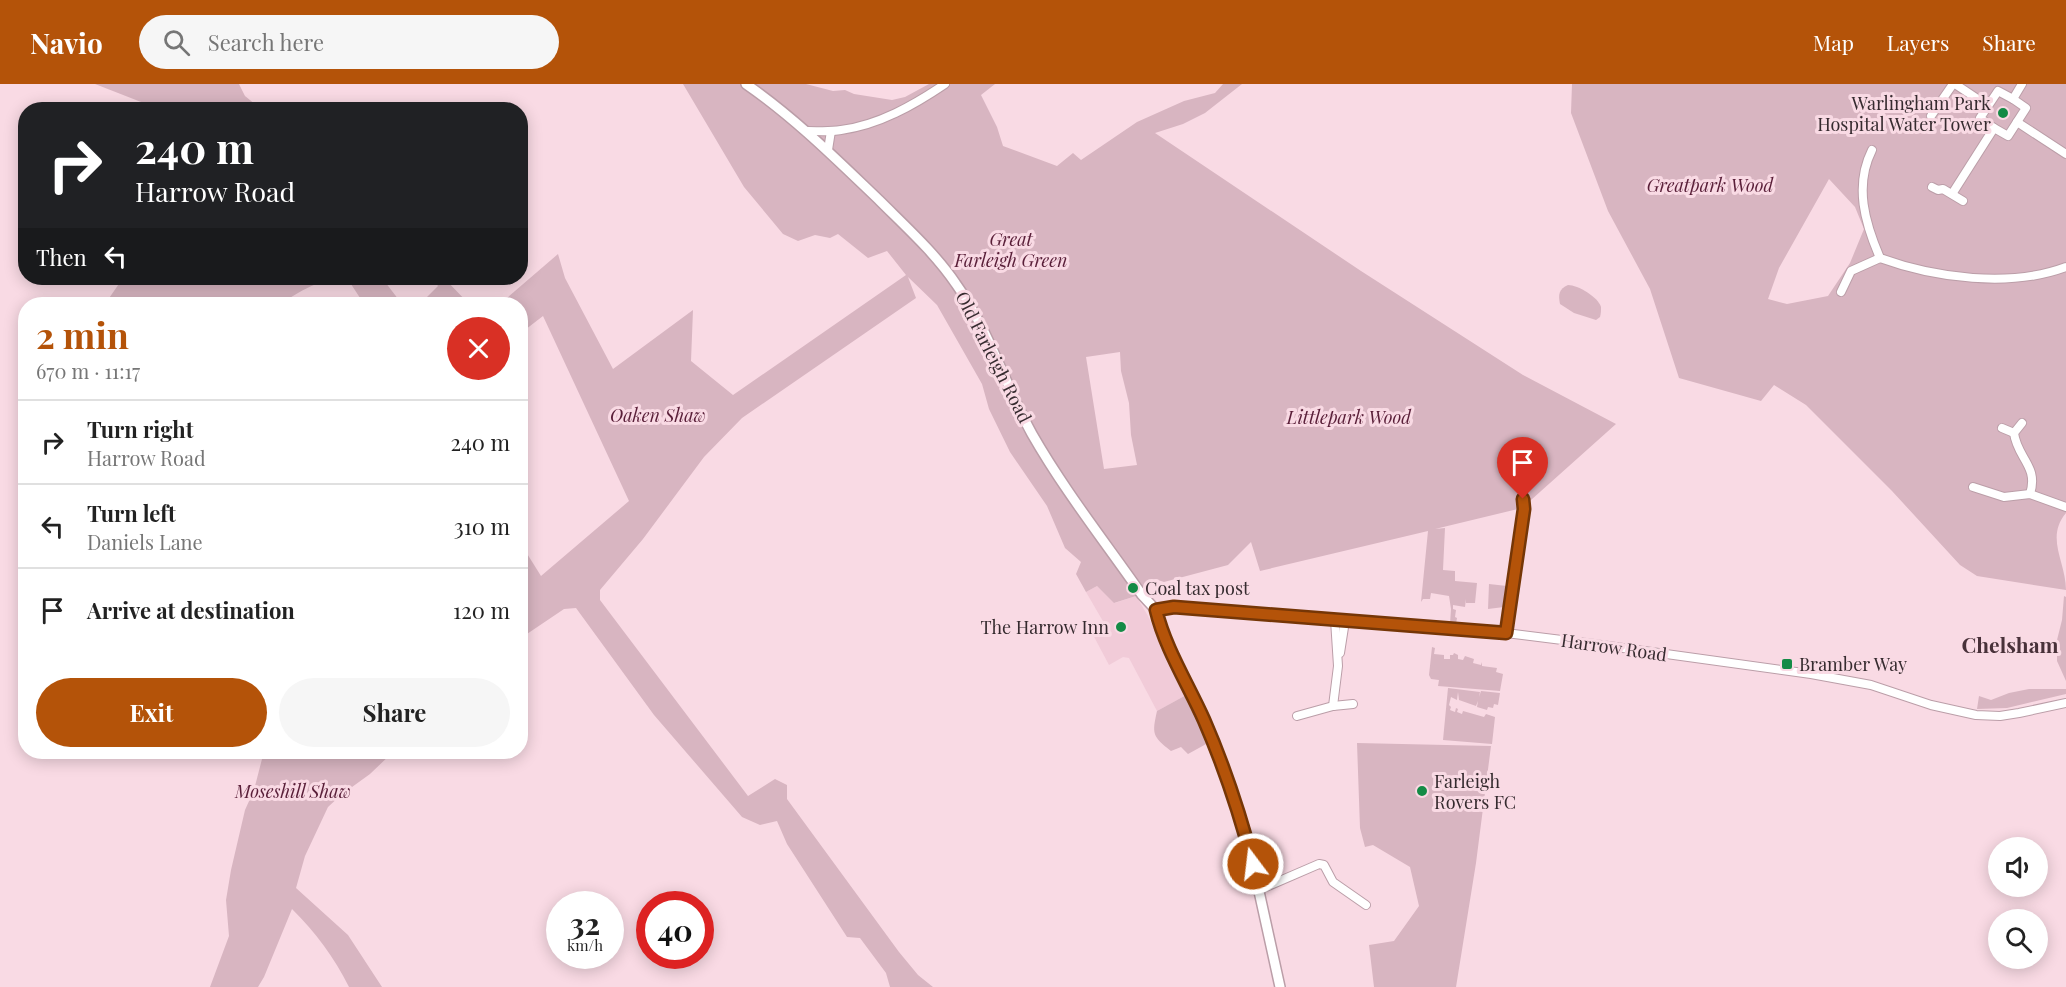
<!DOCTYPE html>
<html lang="en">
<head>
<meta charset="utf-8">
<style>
	body { margin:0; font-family:"Playfair Display",serif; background:#f6f6f6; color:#222; height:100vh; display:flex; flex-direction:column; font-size:22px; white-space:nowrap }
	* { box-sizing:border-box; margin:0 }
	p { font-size:20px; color:#767676 }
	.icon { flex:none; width:33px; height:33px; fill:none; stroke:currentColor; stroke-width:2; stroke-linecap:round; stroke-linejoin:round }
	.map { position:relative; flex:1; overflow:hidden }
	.panel { position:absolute; left:18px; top:213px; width:510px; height:462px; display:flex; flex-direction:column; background:#fff; border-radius:24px; box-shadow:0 3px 15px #0003 }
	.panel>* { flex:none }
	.hud { position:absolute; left:18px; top:18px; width:510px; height:183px; border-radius:24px; box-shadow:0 3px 15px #0003; background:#202124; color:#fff; overflow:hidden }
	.controls { position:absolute; left:1988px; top:753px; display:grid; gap:12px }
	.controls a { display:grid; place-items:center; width:60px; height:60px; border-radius:50%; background:#fff; box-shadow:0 3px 15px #0003; font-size:30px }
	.speed { position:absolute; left:546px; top:807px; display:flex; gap:12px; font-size:30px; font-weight:700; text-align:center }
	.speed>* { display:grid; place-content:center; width:78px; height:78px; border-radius:50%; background:#fff; box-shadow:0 3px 15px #0003; line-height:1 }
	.speed small { font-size:15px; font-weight:400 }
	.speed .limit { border:9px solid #d22; background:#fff; color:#111 }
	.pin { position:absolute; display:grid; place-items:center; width:51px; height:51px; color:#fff; margin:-62px -26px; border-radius:50% 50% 50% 0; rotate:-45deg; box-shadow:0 0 6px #0007 }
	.pin .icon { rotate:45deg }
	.me { position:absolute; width:66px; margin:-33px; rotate:345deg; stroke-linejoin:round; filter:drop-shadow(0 0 4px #0008) }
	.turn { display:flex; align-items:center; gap:21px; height:126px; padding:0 18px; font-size:27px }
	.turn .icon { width:78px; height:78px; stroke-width:2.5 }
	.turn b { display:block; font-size:42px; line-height:51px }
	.then { display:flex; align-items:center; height:57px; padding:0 18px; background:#0003; gap:12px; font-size:22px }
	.round { display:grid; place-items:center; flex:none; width:63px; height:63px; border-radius:32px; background:#f6f6f6 }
	.summary { display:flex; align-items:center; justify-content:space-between; height:102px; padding:0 18px }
	h1 { font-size:36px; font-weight:700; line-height:45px; color:#b45309 }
	.cta { display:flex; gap:12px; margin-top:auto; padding:12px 18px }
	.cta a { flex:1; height:69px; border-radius:36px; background:#b45309; color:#fff; font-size:24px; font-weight:700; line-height:69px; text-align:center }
	.cta a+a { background:#f6f6f6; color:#222 }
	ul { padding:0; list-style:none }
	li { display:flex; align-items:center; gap:18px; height:84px; padding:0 18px; border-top:2px solid #e0e0e0 }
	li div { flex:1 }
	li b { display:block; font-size:22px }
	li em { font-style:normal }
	header { display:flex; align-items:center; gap:36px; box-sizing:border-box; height:84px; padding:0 30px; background:#b45309; color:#fff }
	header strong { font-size:28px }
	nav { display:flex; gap:33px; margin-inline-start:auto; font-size:21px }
	.search { width:420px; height:54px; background:#f6f6f6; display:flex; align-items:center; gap:15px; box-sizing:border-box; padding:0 21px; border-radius:33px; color:#767676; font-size:22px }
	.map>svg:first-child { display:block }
	.built { fill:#f1cbd8 }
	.green { fill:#d8b5c1; fill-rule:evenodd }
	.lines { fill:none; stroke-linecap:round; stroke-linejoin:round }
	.minor-casing { stroke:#bb9ea8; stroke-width:10 }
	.tertiary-casing { stroke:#bb9ea8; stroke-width:12 }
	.minor { stroke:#fff; stroke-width:8 }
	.tertiary { stroke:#fff; stroke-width:9 }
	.route-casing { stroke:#753606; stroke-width:15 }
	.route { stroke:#b45309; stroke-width:10 }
	.poi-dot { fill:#148b46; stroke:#f9dae4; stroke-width:2 }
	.labels { text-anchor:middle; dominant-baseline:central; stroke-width:6; stroke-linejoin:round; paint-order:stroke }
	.poi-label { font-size:18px; fill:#362b2f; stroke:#f9dae4; text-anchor:start }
	.park-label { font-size:18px; font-style:italic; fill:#591e38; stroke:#f9dae4 }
	.street-label { font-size:18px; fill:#362b2f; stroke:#f9dae4 }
	.quarter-label { font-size:21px; font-weight:bold; fill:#483139; stroke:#f9dae4 }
</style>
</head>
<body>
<header>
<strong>Navio</strong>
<div class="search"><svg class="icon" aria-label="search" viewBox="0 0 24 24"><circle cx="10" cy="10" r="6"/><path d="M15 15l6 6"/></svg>Search here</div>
<nav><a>Map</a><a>Layers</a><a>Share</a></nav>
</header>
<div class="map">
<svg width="2066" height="903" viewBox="0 0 2066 903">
	<rect width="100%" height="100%" fill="#f9dae4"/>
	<path class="built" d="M1097,502L1115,519L1136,512L1148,532L1160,557H1162L1188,610L1157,627L1129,574L1123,573L1109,581L1091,547L1104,539L1086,508Z"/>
	<g class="green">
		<path d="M95,0H239L245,12L261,25H159Z"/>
		<path d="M683,0H806L833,7L845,6L854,10L892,16L905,13L929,0H995L981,11L997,43L1003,62L1057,82L1073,69L1081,76L1137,38L1184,17L1215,9L1223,0H1242L1205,29L1183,40L1155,49L1361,187L1523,291L1616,340L1522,424L1435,445L1445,444L1443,486L1455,487V497L1477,499L1475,519H1466V515L1465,523L1453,521V525L1456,526L1455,533L1457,534L1456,540H1450L1451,525L1449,512L1431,509L1430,515H1423L1421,518L1428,447L1260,487L1251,458L1228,481L1164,498L1158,496L1136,512L1114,519L1097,502L1086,508L1076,490L1081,478L1065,464L1047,422L1010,368L989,325L982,300L937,221L908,193L916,214L742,334L704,373L643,455L600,506V516L748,712L775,695L787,701V715L899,868L918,891L933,903H890L886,889L860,854L847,853L787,760L777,737L760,741L742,733L654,631L576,524L564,525L521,554V511L525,506L521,499V460L541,492L629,417L543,232L521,249L520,220H500L558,170L565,194L613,285L693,226L691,277L733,311L906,191L887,167L868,174L838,150L830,154L815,151L798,157L783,150L744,103ZM1120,268L1121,287L1129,319L1131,351L1137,381L1104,385L1086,273Z"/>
		<path d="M1572,0H2066V429C2045,454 2066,478 2066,506L1977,492L1960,481L1892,407L1806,321L1774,301L1761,317L1679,294L1650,205L1608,127L1571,29ZM1829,95L1855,123L1864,145L1850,179L1828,212L1787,220L1768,215L1779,184Z"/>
		<path d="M123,194H382L402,220H364L347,194C324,193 299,207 281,220H105Z"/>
		<path d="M432,194H444L469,220H420L438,202Z"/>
		<path d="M1568,201C1578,201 1598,213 1601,223C1601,226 1601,230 1600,233L1596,236L1574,229L1560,220C1558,210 1559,205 1568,201Z"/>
		<path d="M1489,500L1507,502L1504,523L1488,525Z"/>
		<path d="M2064,512L2066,513V597L2057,577V556L2062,536Z"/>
		<path d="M1432,563L1435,564L1434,570L1444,571V575H1450V571H1453L1454,569L1458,571V575L1463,576L1465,572L1474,575L1473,579L1481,581L1482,578V582L1497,584L1496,588L1503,590L1500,607L1438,602L1439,596L1431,595L1429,591Z"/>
		<path d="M1448,604L1480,608L1479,613L1481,607L1500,609L1498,621L1494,620L1493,624L1488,623L1487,626L1477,623L1478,617L1476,622L1459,616L1458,608L1457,616L1451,613L1449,621L1451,623L1450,626L1455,628L1456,624L1458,625L1457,628L1462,630L1463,627L1484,633L1486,630L1495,633L1492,660L1443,656Z"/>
		<path d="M2029,605H2066V610L2007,624L1977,625L1979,612L1991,616L2009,609Z"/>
		<path d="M1188,610L1208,659L1188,670L1181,663L1171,667C1152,652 1152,650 1157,627Z"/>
		<path d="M1357,659L1491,662L1476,779L1456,903H1374L1369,861L1394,857L1419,822L1410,783L1373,761L1365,763L1360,744Z"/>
		<path d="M268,668H393L370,690L341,711L328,723L305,772L296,804L348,851L382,903H349C334,873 316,849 292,825L264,893L258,903H210L229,852L226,816L231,786L245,726L254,706L262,675Z"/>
	</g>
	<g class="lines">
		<g class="minor-casing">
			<g id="minor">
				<path d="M1955,0L1988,22"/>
				<path d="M2013,15L2026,24L2017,38"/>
				<path d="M1931,32L1953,0"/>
				<path d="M1994,44L2008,52L2017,38L2066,70"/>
				<path d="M808,47C819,47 830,48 841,46C879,41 914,21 945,0"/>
				<path d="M828,66L831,47"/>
				<path d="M1872,66C1854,102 1865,139 1880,174"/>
				<path d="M1932,103L1938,106L1943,105L1963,117"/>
				<path d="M1952,110L1994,44L1980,34L1998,7L2013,15L2022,0"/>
				<path d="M1841,208L1851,187L1880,174C1935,194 2010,204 2066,183"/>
				<path d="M2022,339L2014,349C2017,374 2039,382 2030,410"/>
				<path d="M2002,344L2014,349"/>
				<path d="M1973,403L2004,413L2030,410L2066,423"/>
				<path d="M1156,526L1175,523L1506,549L1594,560L1811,590L1871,601L1931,621L1976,631L2000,632L2019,629L2066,619"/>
				<path d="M1506,549L1524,425L1523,415"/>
				<path d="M1340,569L1345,537"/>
				<path d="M1333,622L1338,582L1335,536"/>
				<path d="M1297,632L1333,622L1353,620"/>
				<path d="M1259,806L1319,780L1324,781L1333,798L1366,821"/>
			</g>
		</g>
		<g class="tertiary-casing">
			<path id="tertiary" d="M746,0C795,34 836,75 879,116C906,143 935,169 956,200C989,246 1005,301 1032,350C1064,406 1105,458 1142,511L1156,526L1163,550L1203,636L1228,696L1244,744L1253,780L1280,903"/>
		</g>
		<use href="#minor" class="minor"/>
		<use href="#tertiary" class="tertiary"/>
	</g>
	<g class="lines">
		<g class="route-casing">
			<path id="route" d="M1253,780C1240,730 1224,682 1204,636C1188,600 1165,564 1156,526L1174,523L1506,549L1524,425L1523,415"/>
		</g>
		<use href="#route" class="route"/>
	</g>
	<g class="poi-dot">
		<circle cx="2003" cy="29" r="6"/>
		<circle cx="1133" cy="504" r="6"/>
		<circle cx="1121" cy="543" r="6"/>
		<rect x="1781" y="574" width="12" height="12" rx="3"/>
		<circle cx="1422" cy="707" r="6"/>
	</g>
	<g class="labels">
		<g class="poi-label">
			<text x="1991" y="19" text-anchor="end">Warlingham Park<tspan x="1991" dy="21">Hospital Water Tower</tspan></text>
			<text x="1145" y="504">Coal tax post</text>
			<text x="1109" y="543" text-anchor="end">The Harrow Inn</text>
			<text x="1799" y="580">Bramber Way</text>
			<text x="1434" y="697">Farleigh<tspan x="1434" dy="21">Rovers FC</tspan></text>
		</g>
		<g class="park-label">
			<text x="1710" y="101">Greatpark Wood</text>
			<text x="1011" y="155">Great<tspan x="1011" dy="21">Farleigh Green</tspan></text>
			<text x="658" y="331">Oaken Shaw</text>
			<text x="1349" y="333">Littlepark Wood</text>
			<text x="293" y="707">Moseshill Shaw</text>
		</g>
		<g class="street-label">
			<text transform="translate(994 273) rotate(63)">Old Farleigh Road</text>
			<text transform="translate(1614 563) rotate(8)">Harrow Road</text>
		</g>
		<g class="quarter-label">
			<text x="2010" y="560">Chelsham</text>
		</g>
	</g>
</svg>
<div class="controls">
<a><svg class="icon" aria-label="sound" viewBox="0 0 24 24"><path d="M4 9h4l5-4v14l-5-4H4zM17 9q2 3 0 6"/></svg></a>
<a><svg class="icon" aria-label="search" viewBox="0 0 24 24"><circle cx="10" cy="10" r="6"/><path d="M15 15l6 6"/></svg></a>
</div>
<div class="speed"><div>32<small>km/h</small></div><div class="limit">40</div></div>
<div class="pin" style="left:1523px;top:415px;background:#d93025"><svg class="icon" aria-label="arrive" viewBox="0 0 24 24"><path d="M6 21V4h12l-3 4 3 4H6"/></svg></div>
<svg class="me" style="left:1253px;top:780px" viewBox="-20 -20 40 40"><circle r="17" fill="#b45309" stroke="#fff" stroke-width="3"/><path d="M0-11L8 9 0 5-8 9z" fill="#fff"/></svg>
<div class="hud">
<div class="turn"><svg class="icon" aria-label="right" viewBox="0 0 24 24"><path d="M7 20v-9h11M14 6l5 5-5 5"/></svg><div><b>240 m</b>Harrow Road</div></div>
<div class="then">Then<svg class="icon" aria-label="left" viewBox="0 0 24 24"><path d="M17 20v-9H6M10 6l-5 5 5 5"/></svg></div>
</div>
<section class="panel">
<div class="summary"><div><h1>2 min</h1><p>670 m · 11:17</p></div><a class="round" style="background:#d93025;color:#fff"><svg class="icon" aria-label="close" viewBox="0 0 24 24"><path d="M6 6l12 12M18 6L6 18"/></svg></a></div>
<ul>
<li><svg class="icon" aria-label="right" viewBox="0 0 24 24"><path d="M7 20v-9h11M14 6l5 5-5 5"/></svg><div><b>Turn right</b><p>Harrow Road</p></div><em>240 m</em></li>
<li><svg class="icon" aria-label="left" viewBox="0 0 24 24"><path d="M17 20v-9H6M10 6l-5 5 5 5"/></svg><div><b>Turn left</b><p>Daniels Lane</p></div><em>310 m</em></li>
<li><svg class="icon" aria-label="arrive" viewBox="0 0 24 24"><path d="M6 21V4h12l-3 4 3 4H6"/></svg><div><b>Arrive at destination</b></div><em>120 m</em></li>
</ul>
<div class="cta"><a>Exit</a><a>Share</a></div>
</section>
</div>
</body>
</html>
